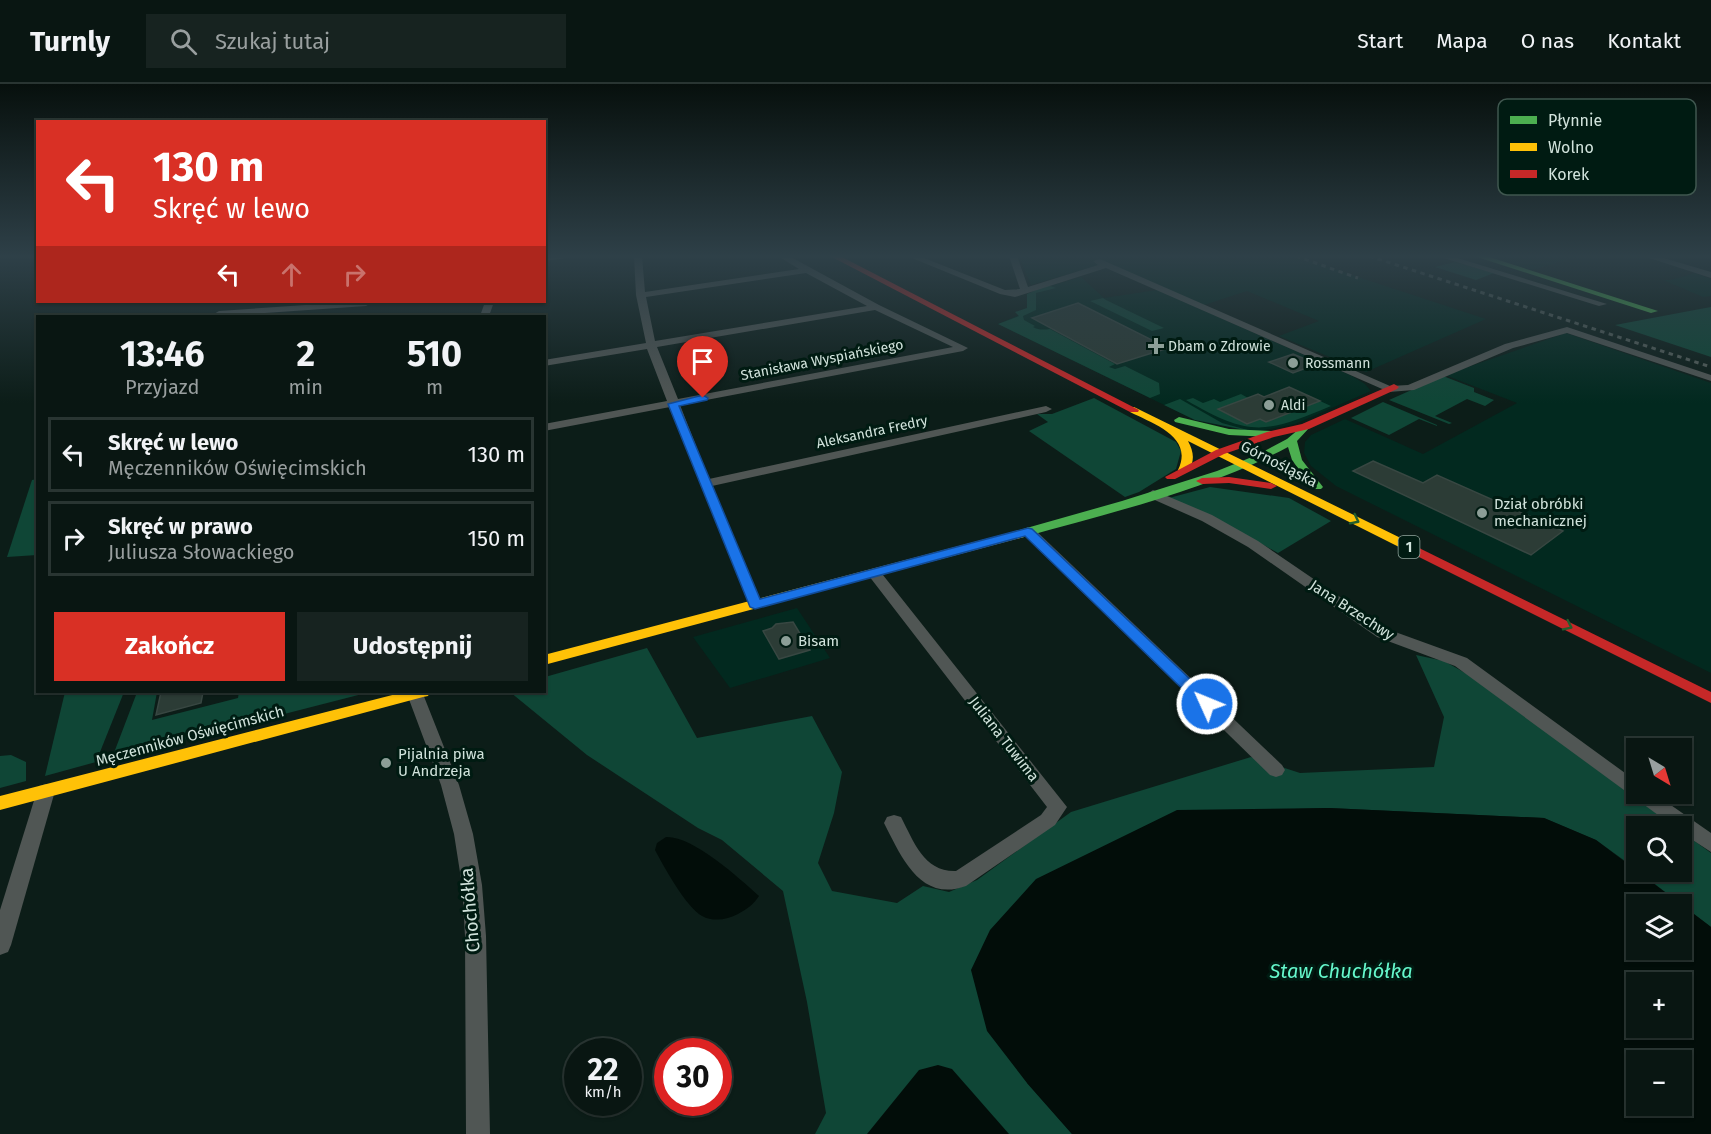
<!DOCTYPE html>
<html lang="pl">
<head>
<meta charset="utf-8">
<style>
	body { margin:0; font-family:"Fira Sans",sans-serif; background:#172320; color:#f1f3f6; height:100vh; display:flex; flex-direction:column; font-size:22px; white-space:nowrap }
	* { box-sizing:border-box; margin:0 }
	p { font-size:20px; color:#999f9f }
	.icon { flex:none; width:33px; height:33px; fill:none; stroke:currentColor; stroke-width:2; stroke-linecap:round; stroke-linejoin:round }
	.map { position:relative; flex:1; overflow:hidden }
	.sheet { position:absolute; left:36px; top:231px; width:510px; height:378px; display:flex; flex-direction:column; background:#091612; border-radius:0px; box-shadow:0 2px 4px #0004,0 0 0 2px #293532 }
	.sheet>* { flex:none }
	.guide { position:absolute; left:36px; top:36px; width:510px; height:183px; border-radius:0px; box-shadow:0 2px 4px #0004,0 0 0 2px #293532; background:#d93025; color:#fff; overflow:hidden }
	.needle { width:39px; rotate:142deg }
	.controls { position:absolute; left:1626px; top:654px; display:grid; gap:12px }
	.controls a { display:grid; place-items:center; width:66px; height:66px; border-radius:0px; background:#091612; box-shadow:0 2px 4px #0004,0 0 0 2px #293532; font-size:30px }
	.speed { position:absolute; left:564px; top:954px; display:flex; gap:12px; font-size:30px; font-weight:700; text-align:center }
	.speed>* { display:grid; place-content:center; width:78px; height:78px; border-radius:50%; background:#091612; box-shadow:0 2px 4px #0004,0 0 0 2px #293532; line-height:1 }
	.speed small { font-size:15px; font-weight:400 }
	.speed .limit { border:9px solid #d22; background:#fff; color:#111 }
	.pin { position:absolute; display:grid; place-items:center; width:51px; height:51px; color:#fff; margin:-62px -26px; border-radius:50% 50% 50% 0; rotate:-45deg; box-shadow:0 0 6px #0007 }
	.pin .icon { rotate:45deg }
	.me { position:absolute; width:66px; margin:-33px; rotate:314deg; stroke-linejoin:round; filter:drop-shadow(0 0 4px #0008) }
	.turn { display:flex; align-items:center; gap:21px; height:126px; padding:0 18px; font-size:27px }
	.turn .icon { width:78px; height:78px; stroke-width:2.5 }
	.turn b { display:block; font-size:42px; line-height:51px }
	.lanes { display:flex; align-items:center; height:57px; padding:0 18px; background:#0003; justify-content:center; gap:30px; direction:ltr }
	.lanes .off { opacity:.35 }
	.eta { display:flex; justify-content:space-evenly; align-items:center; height:102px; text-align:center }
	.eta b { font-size:36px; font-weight:700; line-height:42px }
	.button { display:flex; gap:12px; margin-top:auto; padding:12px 18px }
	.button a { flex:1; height:69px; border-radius:0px; background:#d93025; color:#fff; font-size:24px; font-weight:700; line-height:69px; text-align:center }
	.button a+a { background:#172320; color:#f1f3f6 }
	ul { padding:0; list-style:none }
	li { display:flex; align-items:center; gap:18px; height:75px; margin:0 12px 9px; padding:0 6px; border:3px solid #293532; border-radius:0px }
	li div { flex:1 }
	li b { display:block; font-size:22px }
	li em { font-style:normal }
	header { display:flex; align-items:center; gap:36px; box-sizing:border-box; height:84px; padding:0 30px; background:#091612; border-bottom:2px solid #293532 }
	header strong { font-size:28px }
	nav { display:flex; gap:33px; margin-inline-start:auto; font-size:21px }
	.search { width:420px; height:54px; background:#172320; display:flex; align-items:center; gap:15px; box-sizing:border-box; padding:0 21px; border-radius:0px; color:#999f9f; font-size:22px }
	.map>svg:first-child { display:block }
	.built { fill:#02291f }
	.green { fill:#0f4636 }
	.water { fill:#020d09; fill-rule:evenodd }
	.building { fill:#2c3c36; stroke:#384742; stroke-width:1.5 }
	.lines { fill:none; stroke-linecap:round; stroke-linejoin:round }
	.street { fill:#505654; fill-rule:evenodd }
	.fast { fill:#4caf50; fill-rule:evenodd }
	.slow { fill:#ffc107; fill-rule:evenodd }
	.jam { fill:#c62828; fill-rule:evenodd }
	.rail { stroke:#545e5a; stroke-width:3; stroke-dasharray:4.5 4.5; stroke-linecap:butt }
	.oneway { stroke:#225e2e }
	.route { fill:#1a73e8; stroke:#114b97; stroke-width:1.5 }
	.poi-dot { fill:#8c9e97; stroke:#001b12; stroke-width:2 }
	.labels { text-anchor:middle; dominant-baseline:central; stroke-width:6; stroke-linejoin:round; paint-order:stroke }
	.far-poi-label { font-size:14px; fill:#d1e3dc; stroke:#001b12; text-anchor:start }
	.far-street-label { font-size:14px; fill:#d1e3dc; stroke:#001b12 }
	.shield { fill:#001b12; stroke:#92a79f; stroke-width:1.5 }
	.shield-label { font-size:14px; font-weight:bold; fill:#d1e3dc }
	.street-label { font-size:15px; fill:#d1e3dc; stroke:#001b12 }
	.poi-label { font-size:15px; fill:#d1e3dc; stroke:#001b12; text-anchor:start }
	.near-street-label { font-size:18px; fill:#d1e3dc; stroke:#001b12 }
	.near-water-label { font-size:20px; font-style:italic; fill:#65f8cc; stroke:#001b12 }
	.key { fill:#001b12; stroke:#3f574f; stroke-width:1.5 }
	.key-label { font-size:16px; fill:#d1e3dc }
</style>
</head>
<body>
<header>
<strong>Turnly</strong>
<div class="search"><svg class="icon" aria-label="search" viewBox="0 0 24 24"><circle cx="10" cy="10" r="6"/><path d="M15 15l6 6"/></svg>Szukaj tutaj</div>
<nav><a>Start</a><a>Mapa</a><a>O nas</a><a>Kontakt</a></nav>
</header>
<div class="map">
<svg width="1711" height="1050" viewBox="0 0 1711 1050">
	<rect width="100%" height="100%" fill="#0c1d18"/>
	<g class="built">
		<path d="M1019,172H1294L1486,235L1366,288L1279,252L1319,237L1247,207L1204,221L1106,179L1031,201Z"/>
		<path d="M1487,172H1580L1532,186Z"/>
		<path d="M1695,189L1711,195V212L1703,213L1663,196H1671Z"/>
		<path d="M1081,193L1104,214L1157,206L1352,292L1365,300L1371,307L1295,340L1255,348L1195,336L998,240L1033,225L1032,207Z"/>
		<path d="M1566,249L1711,299V589L1336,402L1311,382L1304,369L1305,358L1311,351L1345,335L1423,370L1517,319L1445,291Z"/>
		<path d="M797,524L830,574L730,604L693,553Z"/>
	</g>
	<g class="green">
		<path d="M1455,178L1494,189L1476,196L1435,183Z"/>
		<path d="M1047,201L1056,204L1036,209V226L1023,232L1024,236L1035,242L1033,243C1038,246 1044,246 1050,245L1115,280L1109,283L1115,285L1125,282L1159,299L1160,310L1150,314L998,240L1019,232L1015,228L1027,224V210Z"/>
		<path d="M1103,214L1106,216L1164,244L1152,247L1090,217Z"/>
		<path d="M1711,223V273L1615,241L1700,225Z"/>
		<path d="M1443,292L1474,304V308L1494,316L1485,322L1467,315L1435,332L1452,339L1449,340L1389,316Z"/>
		<path d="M1241,310L1248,314L1218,325L1247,340L1260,335L1266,338L1320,317L1331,322C1265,350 1249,353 1186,316L1193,314L1203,319L1214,315L1220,318Z"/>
		<path d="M1094,314L1176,358L1181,367L1176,385L1139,408L1125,413L1029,347L1048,338L1037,330H1052Z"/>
		<path d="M1180,315L1222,339L1255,348L1195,336L1164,321Z"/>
		<path d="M1383,318L1437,341V342L1419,335L1389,351L1351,334Z"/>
		<path d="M37,395V471L7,473L32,396Z"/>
		<path d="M1210,403L1289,414L1331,437L1278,469L1231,443L1169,414Z"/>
		<path d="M647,564L697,654L812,632L842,688L834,729L818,779L832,807L897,819L923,802L949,808L977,796L1071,728L1251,673L1300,689L1434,683L1444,633L1416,571L1444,577L1467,590L1674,742H1636V785L1596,756L1544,734L1329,724L1264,726L1027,999L1072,1050H815L826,1029L807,918L783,807L722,756L698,744L587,671L510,608H544L545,593Z"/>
		<path d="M65,608H124L96,678L45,692Z"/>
		<path d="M157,608L152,636L238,614L239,608H370L112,674L136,611Z"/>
		<path d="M11,671L26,678V697L0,704V672Z"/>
		<path d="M1682,748L1711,769V843L1639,788H1682Z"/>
	</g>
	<g class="water">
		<path d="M1329,724L1544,734L1596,756L1711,843V1050H1072L1027,999L987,947L971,886L990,846L1036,795L1177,726ZM1636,820H1682V866H1636ZM1636,898H1682V944H1636ZM1636,976H1682V1022H1636Z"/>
		<path d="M666,753C693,752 738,793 759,812C754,820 747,825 738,830C727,836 713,838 702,832C686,823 664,783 655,766L657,759Z"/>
		<path d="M938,981L952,985L1009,1050H867L919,986Z"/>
	</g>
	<g class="building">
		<path d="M1078,219L1168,264L1117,280L1032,234Z"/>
		<path d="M1293,270L1317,280L1293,289L1269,278Z"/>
		<path d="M1289,303L1320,317L1266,338L1260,335L1247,340L1218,325L1258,310L1264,313Z"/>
		<path d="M1373,377L1423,399L1437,391L1563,447L1531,471L1353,387Z"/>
		<path d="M793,538L810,566L779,575L763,547L772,544L776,540Z"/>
		<path d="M161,608H203L201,619L156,631Z"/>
	</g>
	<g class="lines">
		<g class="street">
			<path d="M544,172H583L544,177Z"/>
			<path d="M634,172H642L645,208L799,185L778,172H789L879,221L968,264L963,267L680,321L709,395L1046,322L1052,325L1046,328L712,402L762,520L760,523H750L670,323L544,347V340L667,317L647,265L544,282V276L646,259L636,211ZM806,189L867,222L655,257L646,213ZM875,226L953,263L678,315L657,263Z"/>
			<path d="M907,172H919L1005,206L1020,205L1009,172H1017L1028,203L1098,181L1093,177L1100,175L1390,302L1408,301L1505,260L1567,243L1711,291V297L1567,249L1513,264L1414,306L1389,308L1106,184L1015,213L1000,210Z"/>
			<path d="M1437,172H1451L1607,220L1599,222Z"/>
			<path d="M1643,172H1657L1711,188V194Z"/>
			<path d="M349,218L371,219L366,222L223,232L214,230L219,227Z"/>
			<path d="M485,218H494L489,232H480Z"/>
			<path d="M1153,406L1212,431L1258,457L1387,545L1467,574L1636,697V710H1655L1711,749V768L1682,749V742H1673L1455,582L1377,553L1248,463L1202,437L1148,413L1147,410Z"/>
			<path d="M1028,443L1033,444L1282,681L1285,686L1282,691L1276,693L1270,691L1023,450L1021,447Z"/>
			<path d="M874,485L879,486L1067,723L1055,741L966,802C920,819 901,772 884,739L887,733L894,731L901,733C914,758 924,788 956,787L1041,731L1047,723L869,492L867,489L869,486Z"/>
			<path d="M408,608H422L423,610L459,701L473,750L482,801L486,852L490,1050H466L465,852L462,801L454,750L441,701L407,610Z"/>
			<path d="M46,700L53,702L55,707L11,861L8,868L0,871V826L37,707L39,702Z"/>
		</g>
		<g class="fast">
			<path d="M1474,172H1486L1658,227L1651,229Z"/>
			<path d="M1179,333L1229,345L1271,347L1276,350L1271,353L1229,351L1175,338L1174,336Z"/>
			<path d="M1305,340L1310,343L1297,357L1302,376L1323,403L1321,405H1313L1292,376L1288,363C1207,406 1113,428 1024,453L1020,454L1014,450L1016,447L1122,417L1217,387L1257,371L1287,355Z"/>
		</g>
		<g class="slow">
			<path d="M1134,323L1419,463L1421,466L1415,470L1411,469L1188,357C1194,368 1195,377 1188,388H1180L1178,386C1194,353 1154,340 1130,328V324Z"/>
			<path d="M1020,446L1026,450L1024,453L544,581V571Z"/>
			<path d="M404,608H430L428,612L423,613L0,726V712Z"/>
		</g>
		<g class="jam">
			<path d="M830,172H840L1139,326L1138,328H1130Z"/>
			<path d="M1394,300L1399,303L1397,305L1309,345L1274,353L1224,370L1175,395H1167L1165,393L1216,366L1267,348L1302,340Z"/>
			<path d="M1229,393L1271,399L1277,402L1271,405L1229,399L1202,400L1196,397L1202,394Z"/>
			<path d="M1415,462L1711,608V619L1411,469L1409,466Z"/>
		</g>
		<g class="rail">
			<path d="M1296,172L1358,194"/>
			<path d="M1369,172L1711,283"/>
		</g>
	</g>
	<defs><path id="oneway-chevron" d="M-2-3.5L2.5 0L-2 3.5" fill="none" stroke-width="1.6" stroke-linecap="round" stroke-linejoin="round" transform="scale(1.5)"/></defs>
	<g class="oneway">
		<use href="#oneway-chevron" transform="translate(1355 436) rotate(27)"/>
		<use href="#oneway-chevron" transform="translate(1568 542) rotate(26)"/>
	</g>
	<linearGradient id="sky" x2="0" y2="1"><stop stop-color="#07100d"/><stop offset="0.54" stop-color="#2e4048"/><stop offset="1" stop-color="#2e4048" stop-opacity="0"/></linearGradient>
	<rect width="1711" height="319" fill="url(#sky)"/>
	<path class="route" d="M703,311L708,314L707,316L679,322L760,515L1028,444L1032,445L1212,616L1215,620L1212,624H1202L1025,452L755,525L750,523L668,320Z"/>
	<g class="poi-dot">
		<path d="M1153 253h6v6h6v6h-6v6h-6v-6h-6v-6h6z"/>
		<circle cx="1293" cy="279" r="6"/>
		<circle cx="1269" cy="321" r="6"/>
		<circle cx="1482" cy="429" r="6"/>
		<circle cx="786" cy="557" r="6"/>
		<circle cx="386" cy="679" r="6"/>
	</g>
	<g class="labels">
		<g class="far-poi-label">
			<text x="1168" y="262">Dbam o Zdrowie</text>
			<text x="1305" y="279">Rossmann</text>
			<text x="1281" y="321">Aldi</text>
		</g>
		<g class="far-street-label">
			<text transform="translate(822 276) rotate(-11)">Stanisława Wyspiańskiego</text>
			<text transform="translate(872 348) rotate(-12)">Aleksandra Fredry</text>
		</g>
		<rect class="shield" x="1398.5" y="452" width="21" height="22" rx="4.5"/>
		<g class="shield-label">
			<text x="1409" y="463">1</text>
		</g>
		<g class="street-label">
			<text transform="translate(1279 380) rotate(27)">Górnośląska</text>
			<text transform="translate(1352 526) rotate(33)">Jana Brzechwy</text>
			<text transform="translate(190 652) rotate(-15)">Męczenników Oświęcimskich</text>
			<text transform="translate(1004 655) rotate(52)">Juliana Tuwima</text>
		</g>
		<g class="poi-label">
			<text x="1494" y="420">Dział obróbki<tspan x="1494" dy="17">mechanicznej</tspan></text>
			<text x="798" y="557">Bisam</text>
			<text x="398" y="670">Pijalnia piwa<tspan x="398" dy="17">U Andrzeja</tspan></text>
		</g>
		<g class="near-street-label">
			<text transform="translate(470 826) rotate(-95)">Chochółka</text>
		</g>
		<g class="near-water-label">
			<text x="1341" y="887">Staw Chuchółka</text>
		</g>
	</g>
	<rect x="1498" y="15" width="198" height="96" rx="9" class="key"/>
	<rect x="1510" y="32" width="27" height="8" fill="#4caf50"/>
	<rect x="1510" y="59" width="27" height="8" fill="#ffc107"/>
	<rect x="1510" y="86" width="27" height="8" fill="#c62828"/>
	<g class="key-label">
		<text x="1548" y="42">Płynnie</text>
		<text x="1548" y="69">Wolno</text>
		<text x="1548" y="96">Korek</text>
	</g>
</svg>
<div class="controls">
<a><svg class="needle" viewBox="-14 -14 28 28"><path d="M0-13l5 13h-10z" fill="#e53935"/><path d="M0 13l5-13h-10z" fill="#999f9f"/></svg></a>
<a><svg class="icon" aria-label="search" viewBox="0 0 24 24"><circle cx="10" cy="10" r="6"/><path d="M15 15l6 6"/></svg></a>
<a><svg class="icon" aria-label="layers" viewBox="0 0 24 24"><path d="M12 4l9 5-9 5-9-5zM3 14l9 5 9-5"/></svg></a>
<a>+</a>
<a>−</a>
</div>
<div class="speed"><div>22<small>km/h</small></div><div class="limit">30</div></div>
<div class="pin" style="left:703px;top:314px;background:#d93025"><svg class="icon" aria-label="arrive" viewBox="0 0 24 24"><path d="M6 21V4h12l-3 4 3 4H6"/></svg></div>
<svg class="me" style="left:1207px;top:620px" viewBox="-20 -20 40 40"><circle r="17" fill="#1a73e8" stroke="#fff" stroke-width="3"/><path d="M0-11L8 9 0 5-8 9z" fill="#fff"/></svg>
<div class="guide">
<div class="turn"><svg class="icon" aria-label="left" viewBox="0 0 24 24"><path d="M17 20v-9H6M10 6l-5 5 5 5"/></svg><div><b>130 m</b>Skręć w lewo</div></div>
<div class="lanes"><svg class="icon" aria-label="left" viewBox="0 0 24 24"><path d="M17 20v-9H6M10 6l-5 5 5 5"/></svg><svg class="icon off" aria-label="ahead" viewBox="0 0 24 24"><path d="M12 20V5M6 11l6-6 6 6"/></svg><svg class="icon off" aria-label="right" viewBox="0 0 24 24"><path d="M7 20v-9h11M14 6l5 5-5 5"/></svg></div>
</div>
<section class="sheet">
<div class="eta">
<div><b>13:46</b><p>Przyjazd</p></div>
<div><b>2</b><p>min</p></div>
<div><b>510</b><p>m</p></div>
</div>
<ul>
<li><svg class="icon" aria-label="left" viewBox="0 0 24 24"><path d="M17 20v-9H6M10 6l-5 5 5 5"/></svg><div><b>Skręć w lewo</b><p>Męczenników Oświęcimskich</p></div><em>130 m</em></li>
<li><svg class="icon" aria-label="right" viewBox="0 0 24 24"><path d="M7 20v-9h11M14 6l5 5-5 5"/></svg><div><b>Skręć w prawo</b><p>Juliusza Słowackiego</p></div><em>150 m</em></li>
</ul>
<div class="button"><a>Zakończ</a><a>Udostępnij</a></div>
</section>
</div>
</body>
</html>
